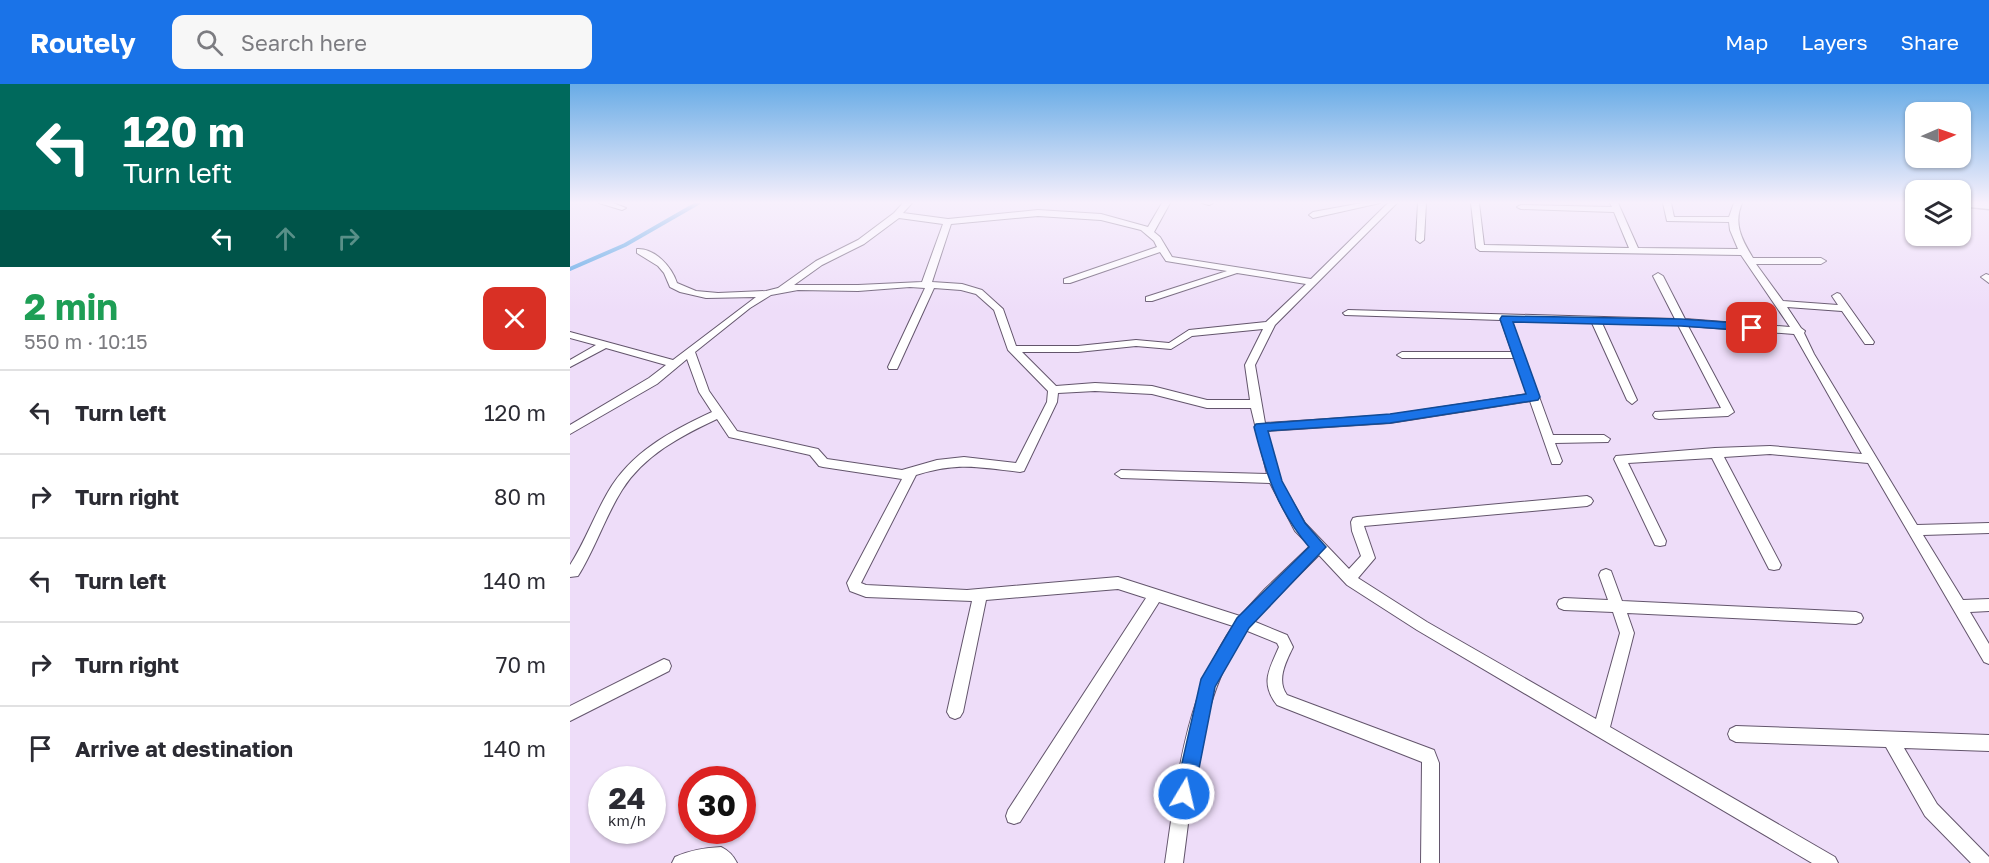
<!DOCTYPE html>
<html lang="en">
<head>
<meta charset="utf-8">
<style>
	body { margin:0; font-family:"Golos Text",sans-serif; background:#f7f7f7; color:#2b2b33; height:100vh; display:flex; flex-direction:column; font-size:22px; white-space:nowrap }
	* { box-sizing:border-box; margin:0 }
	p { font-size:20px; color:#7c7c81 }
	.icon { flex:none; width:33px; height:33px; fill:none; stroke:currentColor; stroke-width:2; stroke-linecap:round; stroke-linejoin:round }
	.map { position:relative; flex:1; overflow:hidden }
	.drawer { display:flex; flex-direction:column; background:#fff; width:570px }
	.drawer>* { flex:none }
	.banner { background:#00695c; color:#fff; overflow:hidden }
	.needle { width:39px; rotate:88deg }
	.tools { position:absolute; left:1335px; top:18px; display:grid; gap:12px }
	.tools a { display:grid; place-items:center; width:66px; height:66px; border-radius:12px; background:#fff; box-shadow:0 2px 4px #0004; font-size:30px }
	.speed { position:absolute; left:18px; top:682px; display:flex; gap:12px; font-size:30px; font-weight:700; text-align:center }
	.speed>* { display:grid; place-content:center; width:78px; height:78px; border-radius:50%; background:#fff; box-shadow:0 2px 4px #0004; line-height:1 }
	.speed small { font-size:15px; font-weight:400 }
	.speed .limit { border:9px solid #d22; background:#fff; color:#111 }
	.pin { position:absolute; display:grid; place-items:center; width:51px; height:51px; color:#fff; margin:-26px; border-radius:12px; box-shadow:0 3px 9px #0006 }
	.me { position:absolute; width:66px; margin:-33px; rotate:9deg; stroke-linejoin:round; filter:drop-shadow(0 0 4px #0008) }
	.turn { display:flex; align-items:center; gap:21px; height:126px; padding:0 24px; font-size:27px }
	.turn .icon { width:78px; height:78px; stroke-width:2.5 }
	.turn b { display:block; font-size:42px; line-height:51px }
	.lanes { display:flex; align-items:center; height:57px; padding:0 24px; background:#0003; justify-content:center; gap:30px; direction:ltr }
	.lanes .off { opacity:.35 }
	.round { display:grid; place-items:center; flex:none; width:63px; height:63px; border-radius:12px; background:#f7f7f7 }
	.headline { display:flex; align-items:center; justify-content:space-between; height:102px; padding:0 24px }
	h1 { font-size:36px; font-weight:700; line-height:45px; color:#1e9e55 }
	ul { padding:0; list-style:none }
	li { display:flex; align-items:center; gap:18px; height:84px; padding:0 24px; border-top:2px solid #e1e1e2 }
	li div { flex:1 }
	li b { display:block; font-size:22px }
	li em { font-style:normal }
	header { display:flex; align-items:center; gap:36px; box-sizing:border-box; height:84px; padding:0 30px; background:#1a73e8; color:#fff }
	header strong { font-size:28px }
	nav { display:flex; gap:33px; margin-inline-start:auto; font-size:21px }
	.search { width:420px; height:54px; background:#f7f7f7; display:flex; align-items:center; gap:15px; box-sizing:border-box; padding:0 21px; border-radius:12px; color:#7c7c81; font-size:22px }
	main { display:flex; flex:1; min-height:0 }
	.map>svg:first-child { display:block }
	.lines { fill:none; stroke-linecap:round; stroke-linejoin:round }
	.stream { stroke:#4ca0e3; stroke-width:4 }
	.minor-casing { stroke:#63556c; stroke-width:2 }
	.tertiary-casing { stroke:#63556c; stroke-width:3 }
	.minor { fill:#fff; fill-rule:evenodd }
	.tertiary { fill:#fff; fill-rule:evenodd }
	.route { fill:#1a73e8; stroke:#114b97; stroke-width:1.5 }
</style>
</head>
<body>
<header>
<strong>Routely</strong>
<div class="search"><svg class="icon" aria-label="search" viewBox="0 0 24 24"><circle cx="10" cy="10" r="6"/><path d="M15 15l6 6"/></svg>Search here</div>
<nav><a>Map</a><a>Layers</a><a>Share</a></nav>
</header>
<main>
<section class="drawer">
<div class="banner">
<div class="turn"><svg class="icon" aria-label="left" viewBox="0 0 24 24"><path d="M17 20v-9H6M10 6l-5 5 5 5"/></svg><div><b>120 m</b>Turn left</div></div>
<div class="lanes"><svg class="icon" aria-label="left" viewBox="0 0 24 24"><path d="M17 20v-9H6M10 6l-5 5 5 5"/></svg><svg class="icon off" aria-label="ahead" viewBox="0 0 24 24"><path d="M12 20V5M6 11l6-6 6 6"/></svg><svg class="icon off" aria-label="right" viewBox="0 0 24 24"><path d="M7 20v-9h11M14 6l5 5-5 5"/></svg></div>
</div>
<div class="headline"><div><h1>2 min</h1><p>550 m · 10:15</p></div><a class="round" style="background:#d93025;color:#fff"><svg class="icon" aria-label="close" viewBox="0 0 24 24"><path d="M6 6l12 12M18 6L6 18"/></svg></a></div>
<ul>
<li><svg class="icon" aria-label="left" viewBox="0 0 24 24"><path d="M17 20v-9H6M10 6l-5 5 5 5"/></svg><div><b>Turn left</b></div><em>120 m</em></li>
<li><svg class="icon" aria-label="right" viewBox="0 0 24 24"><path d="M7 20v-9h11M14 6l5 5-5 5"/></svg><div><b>Turn right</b></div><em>80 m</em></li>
<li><svg class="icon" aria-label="left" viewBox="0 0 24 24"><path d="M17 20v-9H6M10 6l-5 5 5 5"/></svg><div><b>Turn left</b></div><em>140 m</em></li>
<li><svg class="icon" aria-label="right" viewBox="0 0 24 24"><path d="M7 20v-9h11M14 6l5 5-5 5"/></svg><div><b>Turn right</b></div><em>70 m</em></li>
<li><svg class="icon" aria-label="arrive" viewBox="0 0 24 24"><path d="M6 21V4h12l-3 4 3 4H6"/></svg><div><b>Arrive at destination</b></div><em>140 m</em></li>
</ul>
</section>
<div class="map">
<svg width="1419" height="779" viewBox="0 0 1419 779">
	<rect width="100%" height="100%" fill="#eeddf9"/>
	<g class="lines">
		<path class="stream" d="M0,185L55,161L128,119"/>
		<g class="minor-casing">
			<g id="minor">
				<path d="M29,119H43L56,124L52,126Z"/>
				<path d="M333,119H342L333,129L378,135L468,126L531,130L578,143L592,119H600L584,148L590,153L602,173L741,195L818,119H827L705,241L685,281L695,339L820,331L957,310L945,274H832L827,271L832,268H942L931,236L775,231L773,229L778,226L1105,235L1083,192L1088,189L1093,192L1115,235L1220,243L1171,171L910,167L906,164L901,119H909L914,161L1059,164L1044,128L951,125L947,123L951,121L1042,123L1040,119H1048L1068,164L1168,165L1160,146L1159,138L1097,137L1093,119H1101L1104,133H1159L1164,119H1172C1163,140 1172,156 1183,174H1251L1256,177L1251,180H1186L1213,217L1268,221L1262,212L1267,209L1270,210L1304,258L1303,260H1295L1272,227L1217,223L1231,244L1235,247L1234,249L1244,270L1347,441L1419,439V449L1353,451L1393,516L1419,515V527L1400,528L1419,560V580L1414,578L1298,379L1200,370L1154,373L1211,481L1209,485L1204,486L1199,485L1142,374L1058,379L1096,457L1095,461L1090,462L1085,461L1044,375L1046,372L1145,364L1200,362L1292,370L1224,250L1118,242L1164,328L1158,332L1089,335L1085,334L1083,331L1085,328L1151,324L1108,241L1032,239L1067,316L1062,320L1057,316L1022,239L941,236L983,351H1034L1040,355L1038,358L985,359L992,377L990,380H982L960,317L820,339L697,347L711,398L735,439L779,485L791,472L782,447L781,438L783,434L787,433L1017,412L1021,414L1023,417L1021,420L1017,422L794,442L805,474L788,494L857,538L1026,635L1050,549L1043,528L994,526L989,524L987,520L989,516L994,514L1038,516L1029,491L1031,487L1036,485L1041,487L1052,517L1286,528L1291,530L1293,534L1291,538L1286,540L1057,529L1064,549L1040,643L1265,773L1268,779H1242L847,546L777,501L749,471L683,537L717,551L723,563C716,578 706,596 717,611L864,666L869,679V779H851L852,678L707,621C690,599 699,586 709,563L707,559L675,546C629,617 624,697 613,779H595C607,697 615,612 663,542L589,518L450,738L444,740L438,738L436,732L438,726L576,514L548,505L416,516L393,628L390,633L385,635L380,633L377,628L402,517L296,513L280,507L277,499L332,395L253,383L249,382L240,371L159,353L147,335C111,352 74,371 52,406C35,433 25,465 8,492L0,493V481C15,458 24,432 38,408C61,368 101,347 142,328L129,308L117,275L87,300L0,350V341L79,294L96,281L36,264L0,283V276L26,261L0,254V248L103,276L186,213L136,214L110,208L100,203L94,189L88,182L67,169V165C85,164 102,183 107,199L126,207L148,209L196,207L208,204L246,177L288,156L324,129ZM468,132L531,136L571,146L584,157L587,163L494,195V199H500L590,168L596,177L657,187L576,213V217H582L667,189L736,200L696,238L619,246L599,259L566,256L508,262H446L433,225L412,206L392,200L362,198L381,140ZM329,134L373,140L352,198L288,201H224L252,181L294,160ZM340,203L355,204L318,283L319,285H327L328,283L364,204L391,206L406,210L424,226L438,266L478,307L477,318L446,379L394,373L367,376L332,386L257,375L248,365L167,347L139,307L125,268L180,224L201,211L228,206L288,207ZM693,245L675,281L680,316H637L582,302L525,299L486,302L452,268H508L566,262L601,265L622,252ZM525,307L582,310L637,324H681L697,390L551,386L545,390L551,394L700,399L725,447L740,462L695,505L670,532L548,493L397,506L296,501L291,499L346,391C387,378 408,383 450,388L454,387L487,318L488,309Z"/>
				<path d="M632,119H643L639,121Z"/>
				<path d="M792,119H810L743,134L739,131L743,128Z"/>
				<path d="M848,119H856L854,156L850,159L846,156Z"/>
				<path d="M1416,190L1419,191V199L1411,193Z"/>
				<path d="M94,575L99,577L101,582L99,587L0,637V622Z"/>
				<path d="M1166,642L1419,651V667L1334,664L1367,720L1419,773V779H1401L1355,732L1316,663L1166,658L1160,655L1158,650L1160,645Z"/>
				<path d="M151,763C159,767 163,771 167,779H102L105,773C120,766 134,764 151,763Z"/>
			</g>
		</g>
		<g class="tertiary-casing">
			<path id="tertiary" d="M1390,119H1419V125L1390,122Z"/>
		</g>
		<use href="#minor" class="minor"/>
		<use href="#tertiary" class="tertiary"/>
	</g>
	<linearGradient id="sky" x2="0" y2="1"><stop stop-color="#69ace6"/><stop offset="0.52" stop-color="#f7f0fc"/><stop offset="1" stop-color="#f7f0fc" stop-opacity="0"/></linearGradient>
	<rect width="1419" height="228" fill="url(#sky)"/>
	<path class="route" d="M932,232L1111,235L1182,240L1188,244L1182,247L1111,242L943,238L970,313L968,316L820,339L698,347L712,397L735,439L756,463L679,544L645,603L624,710L621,716L614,719L608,716L605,710L631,595L667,534L739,463C707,425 696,390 684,343L686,340L820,330L956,310L930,235Z"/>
</svg>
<div class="tools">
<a><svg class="needle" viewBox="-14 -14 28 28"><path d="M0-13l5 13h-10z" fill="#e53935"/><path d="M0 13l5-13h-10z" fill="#7c7c81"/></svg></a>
<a><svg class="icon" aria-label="layers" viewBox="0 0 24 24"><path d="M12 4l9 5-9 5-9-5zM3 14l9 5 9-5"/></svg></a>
</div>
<div class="speed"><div>24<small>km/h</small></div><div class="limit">30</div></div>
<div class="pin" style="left:1182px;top:244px;background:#d93025"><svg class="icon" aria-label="arrive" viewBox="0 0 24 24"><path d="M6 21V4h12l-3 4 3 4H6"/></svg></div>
<svg class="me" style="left:614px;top:710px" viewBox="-20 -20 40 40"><circle r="17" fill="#1a73e8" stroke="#fff" stroke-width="3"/><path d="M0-11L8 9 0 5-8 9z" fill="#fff"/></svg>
</div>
</main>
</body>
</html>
